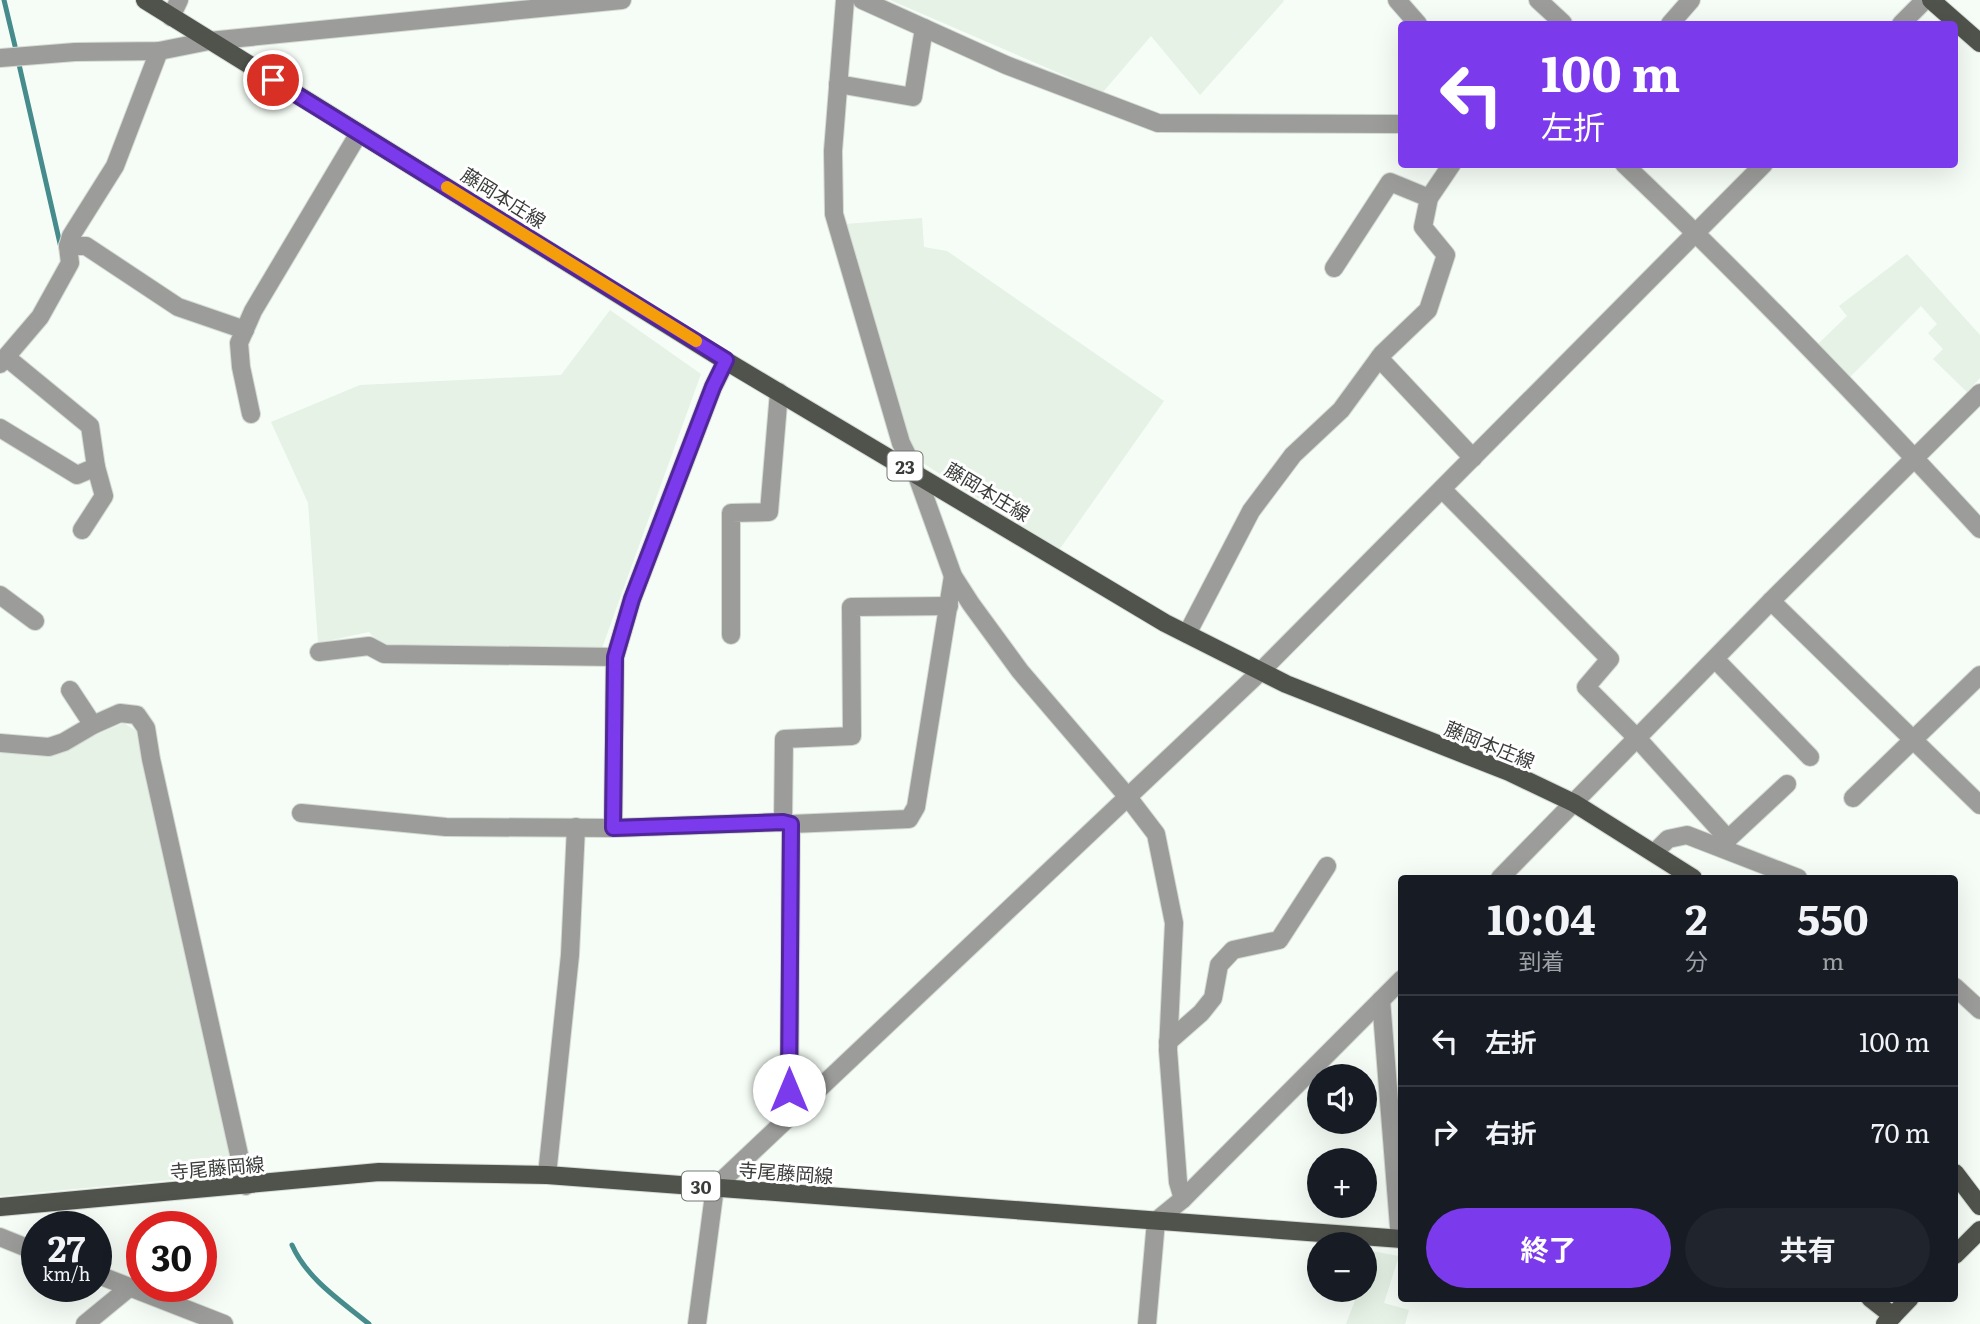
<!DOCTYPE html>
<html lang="ja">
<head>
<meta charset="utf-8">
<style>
	body { margin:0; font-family:Literata,"Noto Sans JP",serif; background:#20242c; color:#f1f3f6; height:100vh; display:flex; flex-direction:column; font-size:26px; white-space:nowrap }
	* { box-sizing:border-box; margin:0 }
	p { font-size:23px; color:#9ea1a6 }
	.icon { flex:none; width:38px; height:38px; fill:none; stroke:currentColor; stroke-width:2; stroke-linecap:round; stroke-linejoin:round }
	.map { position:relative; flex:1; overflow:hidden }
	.drawer { position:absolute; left:1398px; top:875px; width:560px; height:427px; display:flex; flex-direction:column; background:#171b24; border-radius:7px; box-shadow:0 7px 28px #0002 }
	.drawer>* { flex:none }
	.banner { position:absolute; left:1398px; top:21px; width:560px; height:147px; border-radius:7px; box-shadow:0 7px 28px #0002; background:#7c3aed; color:#fff; overflow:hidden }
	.tools { position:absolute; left:1307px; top:1064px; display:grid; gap:14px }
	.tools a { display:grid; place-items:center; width:70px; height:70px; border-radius:50%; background:#171b24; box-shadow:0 7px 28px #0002; font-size:35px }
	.speed { position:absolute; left:21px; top:1211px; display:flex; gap:14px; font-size:35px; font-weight:700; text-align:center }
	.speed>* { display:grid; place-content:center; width:91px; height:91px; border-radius:50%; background:#171b24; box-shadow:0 7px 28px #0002; line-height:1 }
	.speed small { font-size:18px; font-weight:400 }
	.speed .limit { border:10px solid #d22; background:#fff; color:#111 }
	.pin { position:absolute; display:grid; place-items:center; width:60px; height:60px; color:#fff; margin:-30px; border:4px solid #fff; border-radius:50%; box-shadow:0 2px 7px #0007 }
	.me { position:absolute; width:77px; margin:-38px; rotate:0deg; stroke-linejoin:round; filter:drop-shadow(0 0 5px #0008) }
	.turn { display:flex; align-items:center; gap:24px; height:147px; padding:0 28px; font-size:32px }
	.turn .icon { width:91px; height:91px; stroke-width:2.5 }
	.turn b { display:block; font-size:49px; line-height:60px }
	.eta { display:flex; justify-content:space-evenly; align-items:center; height:119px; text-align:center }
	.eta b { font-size:42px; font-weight:700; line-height:49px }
	.primary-button { display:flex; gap:14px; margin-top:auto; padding:14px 28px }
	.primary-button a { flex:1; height:80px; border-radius:42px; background:#7c3aed; color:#fff; font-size:28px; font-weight:700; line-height:80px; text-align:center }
	.primary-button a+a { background:#20242c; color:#f1f3f6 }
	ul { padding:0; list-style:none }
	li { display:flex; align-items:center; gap:21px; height:91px; padding:0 28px; border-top:2px solid #363941 }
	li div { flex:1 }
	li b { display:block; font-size:26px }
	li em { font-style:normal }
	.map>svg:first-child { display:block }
	.built { fill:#e5f2e5 }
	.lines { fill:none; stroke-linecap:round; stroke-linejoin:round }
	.stream { stroke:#468c8c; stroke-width:5 }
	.minor-casing { stroke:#d4dad4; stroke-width:20 }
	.major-casing { stroke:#d4dad4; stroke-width:20 }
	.minor { stroke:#9c9d9a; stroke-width:18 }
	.major { stroke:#50524c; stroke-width:18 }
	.route-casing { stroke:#51269a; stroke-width:18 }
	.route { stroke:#7c3aed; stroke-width:12 }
	.slow { stroke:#f59e0b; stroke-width:12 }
	.labels { text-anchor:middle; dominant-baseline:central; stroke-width:6; stroke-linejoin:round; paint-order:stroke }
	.shield { fill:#fff; stroke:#747674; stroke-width:2 }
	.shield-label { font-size:18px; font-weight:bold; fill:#393c39 }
	.street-label { font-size:19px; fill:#393c39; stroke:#fff }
</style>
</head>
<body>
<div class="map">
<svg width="1980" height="1324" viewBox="0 0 1980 1324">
	<rect width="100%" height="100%" fill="#f6fdf6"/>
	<g class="built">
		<path d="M890,0H1283L1284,1L1200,95L1151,36L1103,92Z"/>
		<path d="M922,218L924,247L947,251L1164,401L1059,550L915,458L845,224Z"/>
		<path d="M1907,254L1980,335V378L1967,392L1933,359L1943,349L1928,333L1937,324L1921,306L1849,378L1817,345L1847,316L1839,306Z"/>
		<path d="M610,310L701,374L602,648L390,654L369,632L318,643L308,503L271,422L360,385L561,375Z"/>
		<path d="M124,723L139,733L232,1161L223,1175L0,1196V752L47,756Z"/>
		<path d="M1372,1251L1399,1256L1384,1303L1409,1310L1405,1324H1346L1359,1290H1365V1272Z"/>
	</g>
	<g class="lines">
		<g class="stream">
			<path d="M4,0L15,46"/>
			<path d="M18,60L61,248"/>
			<path d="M292,1245C307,1279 341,1301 369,1324"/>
		</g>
		<g class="minor-casing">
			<g id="minor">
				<path d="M845,0L833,151L834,214L901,443L916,473L953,576L971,604L1020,671L1127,796L1156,834L1174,923L1168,1050L1178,1182L1183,1199"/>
				<path d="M862,0L1006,65L1158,123L1402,124"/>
				<path d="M1397,0L1418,24"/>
				<path d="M1538,0L1563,23"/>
				<path d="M171,17L179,0"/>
				<path d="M1670,24L1691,0"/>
				<path d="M1901,24L1925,0"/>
				<path d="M0,58L75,52L159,51L209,41L622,0"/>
				<path d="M838,84L913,97L924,28"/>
				<path d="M1624,164C1747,281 1865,404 1980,529"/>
				<path d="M68,246H86L178,307L245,330"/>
				<path d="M1334,268L1390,182L1429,198"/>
				<path d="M6,357L90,426L96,467L104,496L82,530"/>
				<path d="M1379,358L1473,458"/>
				<path d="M0,364L40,317L70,263L68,246L71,236L115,166L159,51"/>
				<path d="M251,414L241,367L239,343L253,311L359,133"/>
				<path d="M0,428L77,475L96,467"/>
				<path d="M1442,489L1610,659L1586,687L1637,738L1728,839L1725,849"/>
				<path d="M0,595L35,621"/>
				<path d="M1771,601L1980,805"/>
				<path d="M1187,634L1251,511L1293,455L1341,410L1382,354L1428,310L1446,255L1423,227L1429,198L1452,164"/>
				<path d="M731,635V513L769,512L779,392"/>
				<path d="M319,652L369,646L384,654L615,657"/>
				<path d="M1715,659L1810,757"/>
				<path d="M70,690L93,725"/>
				<path d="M0,743L49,747L64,742L93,725L120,713L137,715L146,728L151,759L246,1186"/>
				<path d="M1853,798L1980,675"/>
				<path d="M301,813L446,827L613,828L783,822L791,824L909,819L916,807L953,576"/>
				<path d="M783,822L784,739L852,736L851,607L949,606"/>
				<path d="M613,828L615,657L632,599L713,387L726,361"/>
				<path d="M1728,839L1787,784"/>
				<path d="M1655,852L1668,839L1687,835L1798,878"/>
				<path d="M1500,878L1771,601L1980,393"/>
				<path d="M1955,987L1980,1010"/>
				<path d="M1381,1000L1400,1239"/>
				<path d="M1168,1042L1201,1013L1213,998L1219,965L1233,950L1279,940L1327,866"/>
				<path d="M789,1117L791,824"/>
				<path d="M547,1175L570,955L576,827"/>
				<path d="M0,1237L37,1252"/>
				<path d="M96,1274L224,1324"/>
				<path d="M85,1324L130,1287"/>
				<path d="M697,1324L715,1187L1260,672L1764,164"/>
				<path d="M1147,1324L1156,1221L1183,1199L1402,979"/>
			</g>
		</g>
		<g class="major-casing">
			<g id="major">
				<path d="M145,0L726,361L1165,623L1286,684L1509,772L1574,803L1693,878"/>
				<path d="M1931,0L1980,43"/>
				<path d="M1955,1173L1980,1206"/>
				<path d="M0,1207L379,1172L547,1175L1402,1239"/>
				<path d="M1955,1255L1980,1230"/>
				<path d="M1870,1298L1893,1316"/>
				<path d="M1885,1324L1910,1298"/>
			</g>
		</g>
		<use href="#minor" class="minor"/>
		<use href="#major" class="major"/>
	</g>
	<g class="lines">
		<g class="route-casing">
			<path id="route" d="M273,80L726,360L713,387L632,599L615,657L613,828L783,822L791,824L789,1090"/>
		</g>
		<use href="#route" class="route"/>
		<path class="slow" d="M447,187L696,341"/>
	</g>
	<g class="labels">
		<g class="shield">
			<rect x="887.5" y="451.5" width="35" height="29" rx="5"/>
			<rect x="682" y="1171.5" width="38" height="29" rx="5"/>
		</g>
		<g class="shield-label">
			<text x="905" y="466">23</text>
			<text x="701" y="1186">30</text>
		</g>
		<g class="street-label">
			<text transform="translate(504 197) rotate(32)">藤岡本庄線</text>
			<text transform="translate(988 491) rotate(31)">藤岡本庄線</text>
			<text transform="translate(1490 744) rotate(22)">藤岡本庄線</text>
			<text transform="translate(217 1167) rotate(-5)">寺尾藤岡線</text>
			<text transform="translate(786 1172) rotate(4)">寺尾藤岡線</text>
		</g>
	</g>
</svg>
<div class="tools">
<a><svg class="icon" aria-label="sound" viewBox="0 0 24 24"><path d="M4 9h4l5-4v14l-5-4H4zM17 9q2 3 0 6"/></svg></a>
<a>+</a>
<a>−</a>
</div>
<div class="speed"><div>27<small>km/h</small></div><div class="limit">30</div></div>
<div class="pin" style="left:273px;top:80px;background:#d93025"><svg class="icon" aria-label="arrive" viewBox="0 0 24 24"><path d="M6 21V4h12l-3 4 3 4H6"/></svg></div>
<svg class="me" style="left:789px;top:1090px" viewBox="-20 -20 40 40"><circle r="19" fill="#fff"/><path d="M0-13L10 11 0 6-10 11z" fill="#7c3aed"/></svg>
<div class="banner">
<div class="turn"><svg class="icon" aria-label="left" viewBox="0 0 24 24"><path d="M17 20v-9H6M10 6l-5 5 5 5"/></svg><div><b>100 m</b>左折</div></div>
</div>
<section class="drawer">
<div class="eta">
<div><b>10:04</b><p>到着</p></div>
<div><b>2</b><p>分</p></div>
<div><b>550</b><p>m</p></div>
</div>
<ul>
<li><svg class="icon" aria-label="left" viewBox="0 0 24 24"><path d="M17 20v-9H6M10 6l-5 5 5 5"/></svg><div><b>左折</b></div><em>100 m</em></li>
<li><svg class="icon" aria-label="right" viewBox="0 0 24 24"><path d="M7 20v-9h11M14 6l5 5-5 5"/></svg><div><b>右折</b></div><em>70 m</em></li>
</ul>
<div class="primary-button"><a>終了</a><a>共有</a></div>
</section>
</div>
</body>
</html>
